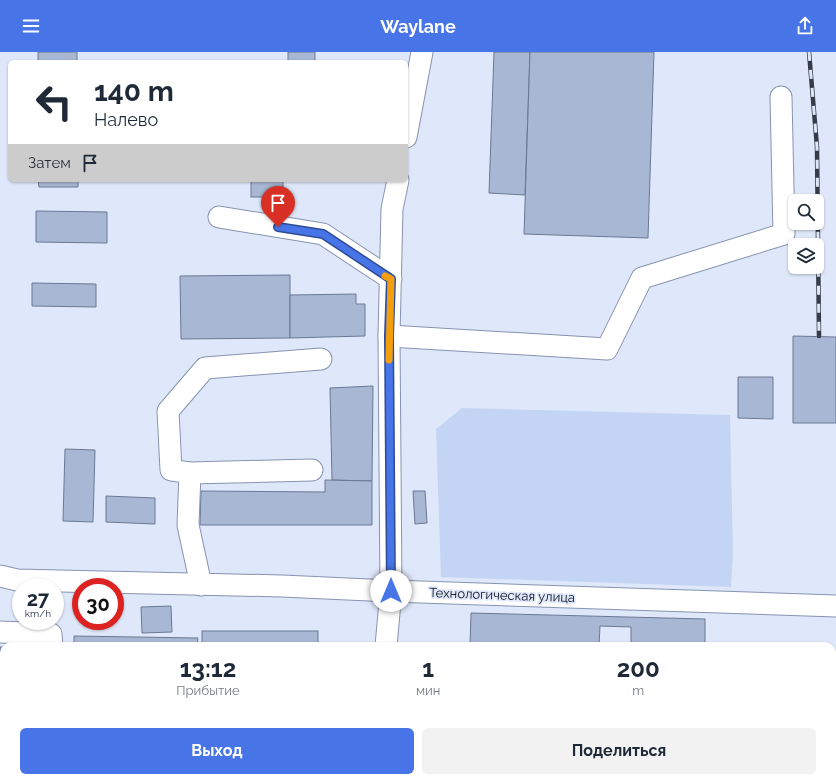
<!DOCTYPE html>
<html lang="ru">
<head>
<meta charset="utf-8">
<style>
	body { margin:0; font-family:Raleway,sans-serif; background:#f2f2f3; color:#1f2937; height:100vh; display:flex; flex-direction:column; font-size:15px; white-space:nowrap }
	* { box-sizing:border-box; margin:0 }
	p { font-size:13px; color:#747a83 }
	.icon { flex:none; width:22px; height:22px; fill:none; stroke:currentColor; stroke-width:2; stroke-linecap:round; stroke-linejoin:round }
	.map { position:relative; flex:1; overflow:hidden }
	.sheet { position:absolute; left:0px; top:590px; width:836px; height:140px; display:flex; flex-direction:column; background:#fff; border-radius:12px 12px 0 0; box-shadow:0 1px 3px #0004 }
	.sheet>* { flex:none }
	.guide { position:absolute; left:8px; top:8px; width:400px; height:122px; border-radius:6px; box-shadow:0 1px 3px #0004; background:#fff; color:#1f2937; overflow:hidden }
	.fabs { position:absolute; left:788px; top:142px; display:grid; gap:8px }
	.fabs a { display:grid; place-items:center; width:36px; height:36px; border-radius:6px; background:#fff; box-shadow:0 1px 3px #0004; font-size:20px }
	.speed { position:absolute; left:12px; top:526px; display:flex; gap:8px; font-size:20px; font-weight:700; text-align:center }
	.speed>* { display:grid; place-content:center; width:52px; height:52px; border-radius:50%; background:#fff; box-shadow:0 1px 3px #0004; line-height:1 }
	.speed small { font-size:10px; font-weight:400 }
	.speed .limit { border:6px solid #d22; background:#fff; color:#111 }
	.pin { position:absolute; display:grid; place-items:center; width:34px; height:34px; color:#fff; margin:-41px -17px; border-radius:50% 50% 50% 0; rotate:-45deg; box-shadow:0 0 4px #0007 }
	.pin .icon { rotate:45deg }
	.me { position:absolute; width:44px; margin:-22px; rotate:0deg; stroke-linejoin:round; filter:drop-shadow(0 0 3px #0008) }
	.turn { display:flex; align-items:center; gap:14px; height:84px; padding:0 20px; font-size:18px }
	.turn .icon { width:52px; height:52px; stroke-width:2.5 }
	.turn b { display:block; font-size:28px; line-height:34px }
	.then { display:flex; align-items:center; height:38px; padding:0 20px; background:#0003; gap:8px; font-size:15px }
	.eta { display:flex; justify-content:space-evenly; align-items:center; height:68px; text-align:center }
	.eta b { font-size:24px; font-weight:700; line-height:28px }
	.button { display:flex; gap:8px; margin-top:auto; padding:8px 20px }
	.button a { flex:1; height:46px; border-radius:6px; background:#4774e6; color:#fff; font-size:16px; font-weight:700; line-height:46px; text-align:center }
	.button a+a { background:#f2f2f3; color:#1f2937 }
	header { display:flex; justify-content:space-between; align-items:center; height:52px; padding:0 20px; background:#4774e6; color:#fff; font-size:18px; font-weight:700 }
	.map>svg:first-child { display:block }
	.green { fill:#c4d4f5 }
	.building { fill:#a8b7d4; stroke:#6b7893 }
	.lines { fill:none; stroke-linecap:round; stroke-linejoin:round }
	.minor-casing { stroke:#8694b0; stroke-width:23 }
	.minor { stroke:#fff; stroke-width:21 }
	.rail-casing { stroke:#353b47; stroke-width:4.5 }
	.rail { stroke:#dfe8fa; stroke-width:3; stroke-dasharray:9; stroke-linecap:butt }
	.route-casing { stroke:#2e4b96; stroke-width:10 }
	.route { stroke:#4774e6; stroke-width:7 }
	.slow { stroke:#f59e0b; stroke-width:7 }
	.labels { text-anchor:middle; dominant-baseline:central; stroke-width:3.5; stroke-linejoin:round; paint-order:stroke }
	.street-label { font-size:13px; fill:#0d121c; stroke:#dfe8fa }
</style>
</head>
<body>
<header><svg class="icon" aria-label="menu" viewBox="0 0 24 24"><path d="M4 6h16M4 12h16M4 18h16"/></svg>Waylane<svg class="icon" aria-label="share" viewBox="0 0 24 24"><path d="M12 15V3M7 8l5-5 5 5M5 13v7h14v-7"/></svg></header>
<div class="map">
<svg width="836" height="730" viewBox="0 0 836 730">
	<rect width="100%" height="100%" fill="#dfe8fa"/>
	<path class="green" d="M462,356L730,363L733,502L731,535L441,525L436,377Z"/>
	<g class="building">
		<rect x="38" y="0" width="39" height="10"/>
		<rect x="288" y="0" width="27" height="10"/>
		<path d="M494,0H530L525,143L489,141Z"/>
		<path d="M530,0H654L648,186L524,182Z"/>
		<path d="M38,128H78V135H39Z"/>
		<rect x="251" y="128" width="32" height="17"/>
		<path d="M36,159L107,160V191L36,190Z"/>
		<path d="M290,223V286L181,287L180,224Z"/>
		<path d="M32,231L96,232V255L32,254Z"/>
		<path d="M356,242V252H365V284L290,286V243Z"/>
		<path d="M793,284L836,285V371H793Z"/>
		<path d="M738,325H773V367L738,366Z"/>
		<path d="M373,334L372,429L332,428L330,336Z"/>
		<path d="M65,397L95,398L93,470L63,469Z"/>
		<path d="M325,428L372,429V473H200L201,439L325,440Z"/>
		<path d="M413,439H425L427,471L415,472Z"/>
		<path d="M106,444L155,446V472L106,470Z"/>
		<path d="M171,554L172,580L142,581L141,555Z"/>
		<path d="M471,561L705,567V594H631V575L600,574L599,594L470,593Z"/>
		<rect x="202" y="579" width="116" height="15"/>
		<path d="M74,584L198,586L197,594H74Z"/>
		<path d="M0,595H4V726H31V730H0Z"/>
		<rect x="302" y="726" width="13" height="4"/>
		<rect x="470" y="726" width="38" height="4"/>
		<path d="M583,726H749V730H618L583,728Z"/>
	</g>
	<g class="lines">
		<g class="minor-casing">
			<g id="minor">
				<path d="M406,85L422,0"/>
				<path d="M219,165L323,182L391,227"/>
				<path d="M389,284L607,297L642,226L784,182L781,45"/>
				<path d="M190,421L312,418"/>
				<path d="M0,524L17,528L282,534L391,539L836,554"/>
				<path d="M201,533L188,473L190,421L171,418L168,359L205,316L321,307"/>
				<path d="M0,580L51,582L52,594"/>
				<path d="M386,594L391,539L389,284L392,157L398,128"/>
				<path d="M59,726L60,730"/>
				<path d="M184,726V730"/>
				<path d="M280,726V730"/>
				<path d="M374,730L375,726"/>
			</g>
		</g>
		<use href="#minor" class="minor"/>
		<g class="rail-casing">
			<path id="rail" d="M809,0L817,95L819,284"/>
		</g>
		<use href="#rail" class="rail"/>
	</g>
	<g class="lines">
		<g class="route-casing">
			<path id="route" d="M278,175L323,182L391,227L389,284L391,539"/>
		</g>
		<use href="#route" class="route"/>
		<path class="slow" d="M385,224L391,227L389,308"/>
	</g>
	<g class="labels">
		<g class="street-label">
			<text transform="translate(502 543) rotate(2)">Технологическая улица</text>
		</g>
	</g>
</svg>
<div class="fabs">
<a><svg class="icon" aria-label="search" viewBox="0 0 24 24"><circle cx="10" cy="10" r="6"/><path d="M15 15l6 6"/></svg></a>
<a><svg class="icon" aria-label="layers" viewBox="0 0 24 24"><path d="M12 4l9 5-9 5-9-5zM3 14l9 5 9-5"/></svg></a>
</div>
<div class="speed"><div>27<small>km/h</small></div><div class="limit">30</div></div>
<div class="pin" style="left:278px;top:175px;background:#d93025"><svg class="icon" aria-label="arrive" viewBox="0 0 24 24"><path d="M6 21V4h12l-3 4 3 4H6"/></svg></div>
<svg class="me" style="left:391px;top:539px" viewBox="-20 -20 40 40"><circle r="19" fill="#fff"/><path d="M0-13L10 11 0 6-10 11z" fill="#4774e6"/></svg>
<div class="guide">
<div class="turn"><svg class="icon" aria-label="left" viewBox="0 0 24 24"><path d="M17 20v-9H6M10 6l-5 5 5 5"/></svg><div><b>140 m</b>Налево</div></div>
<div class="then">Затем<svg class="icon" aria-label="arrive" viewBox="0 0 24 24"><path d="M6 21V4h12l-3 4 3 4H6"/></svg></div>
</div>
<section class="sheet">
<div class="eta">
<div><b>13:12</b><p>Прибытие</p></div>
<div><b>1</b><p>мин</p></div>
<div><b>200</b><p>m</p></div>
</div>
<div class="button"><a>Выход</a><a>Поделиться</a></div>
</section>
</div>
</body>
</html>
